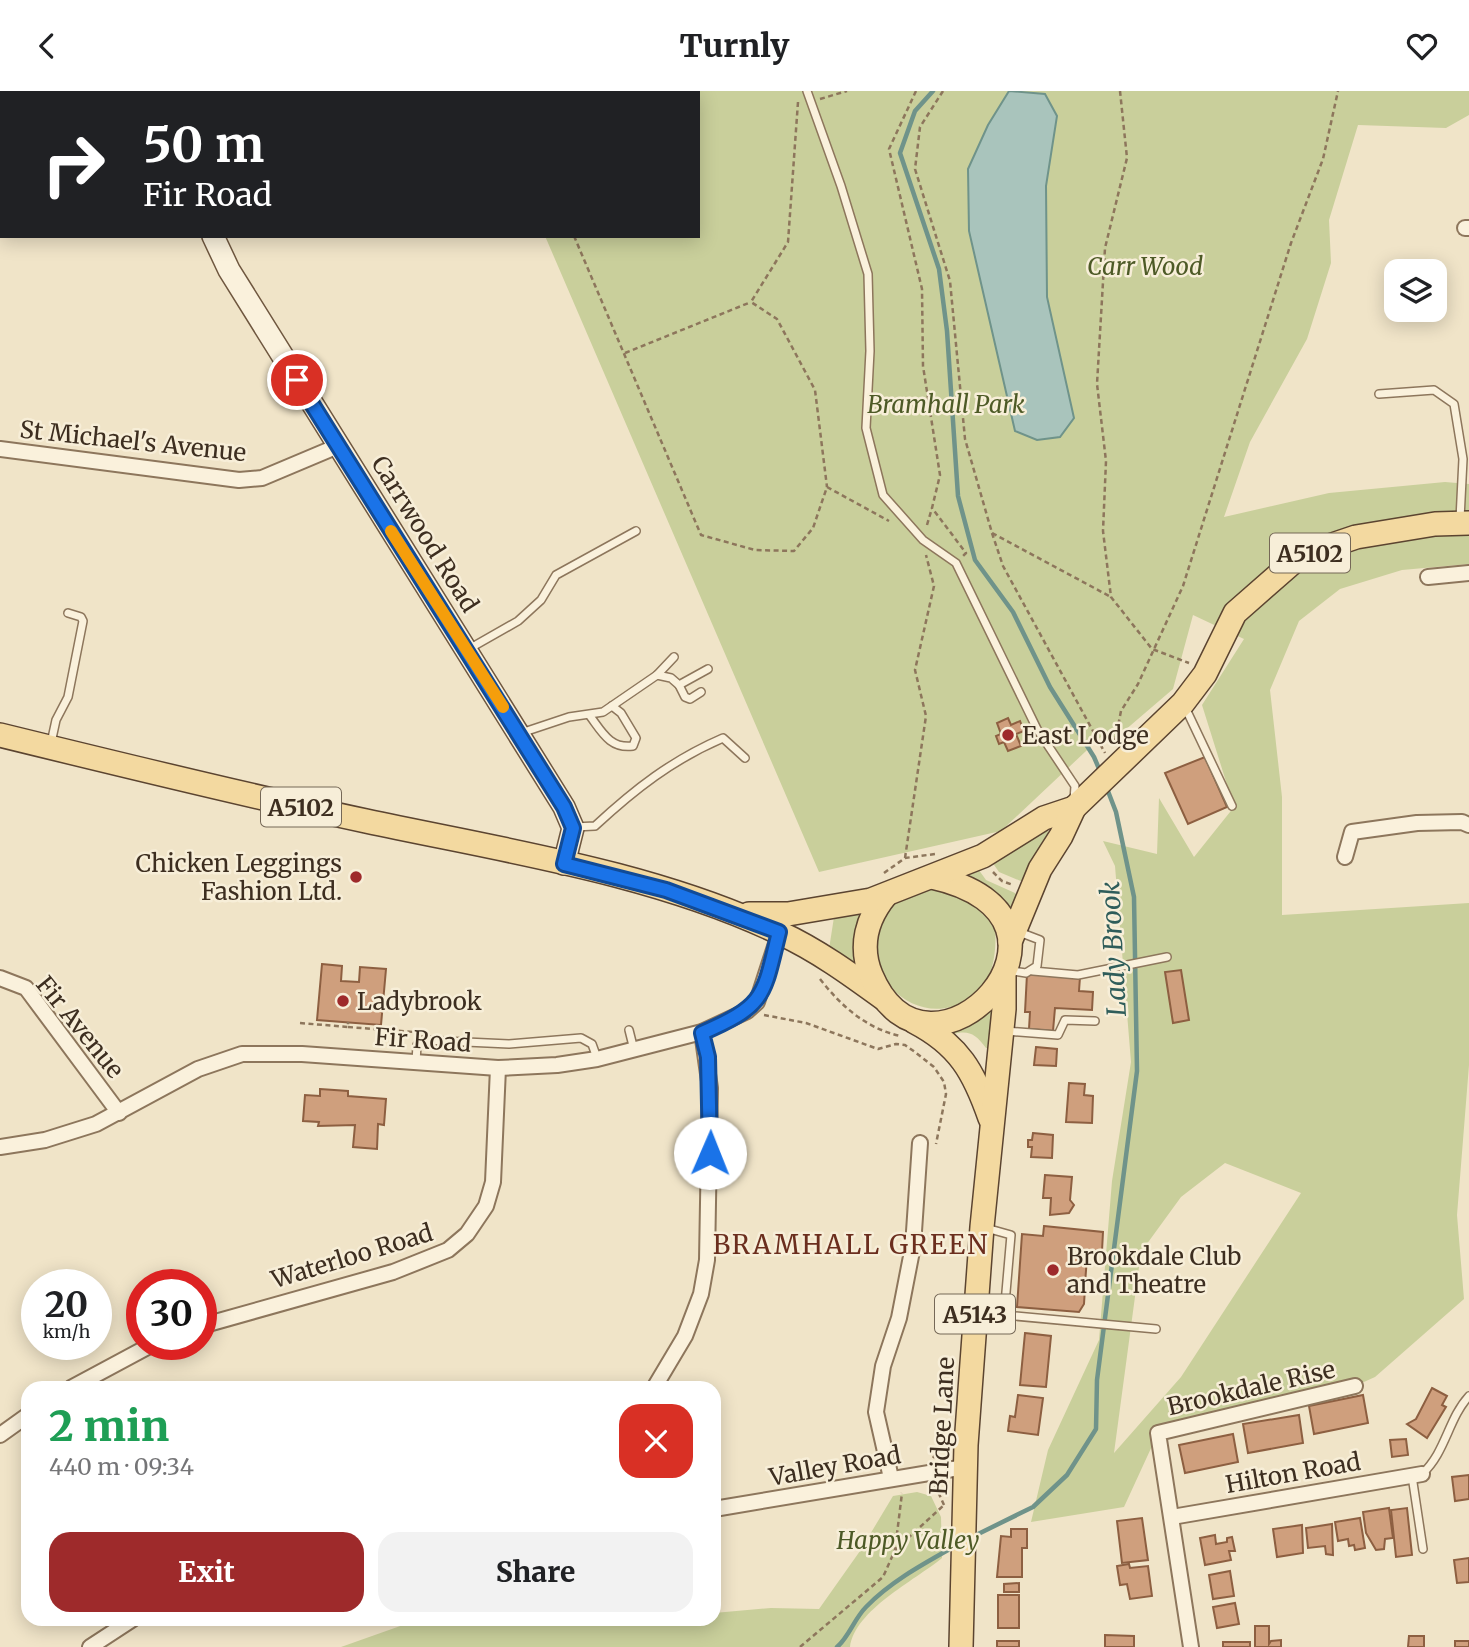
<!DOCTYPE html>
<html lang="en">
<head>
<meta charset="utf-8">
<style>
	body { margin:0; font-family:Merriweather,serif; background:#f2f2f2; color:#202124; height:100vh; display:flex; flex-direction:column; font-size:26px; white-space:nowrap }
	* { box-sizing:border-box; margin:0 }
	p { font-size:23px; color:#757577 }
	.icon { flex:none; width:38px; height:38px; fill:none; stroke:currentColor; stroke-width:2; stroke-linecap:round; stroke-linejoin:round }
	.map { position:relative; flex:1; overflow:hidden }
	.panel { position:absolute; left:21px; top:1290px; width:700px; height:245px; display:flex; flex-direction:column; background:#fff; border-radius:21px; box-shadow:0 4px 18px #0003 }
	.panel>* { flex:none }
	.top-card { position:absolute; left:0px; top:0px; width:700px; height:147px; box-shadow:0 4px 18px #0003; background:#202124; color:#fff; overflow:hidden }
	.tools { position:absolute; left:1384px; top:168px; display:grid; gap:14px }
	.tools a { display:grid; place-items:center; width:63px; height:63px; border-radius:14px; background:#fff; box-shadow:0 4px 18px #0003; font-size:35px }
	.speed { position:absolute; left:21px; top:1178px; display:flex; gap:14px; font-size:35px; font-weight:700; text-align:center }
	.speed>* { display:grid; place-content:center; width:91px; height:91px; border-radius:50%; background:#fff; box-shadow:0 4px 18px #0003; line-height:1 }
	.speed small { font-size:18px; font-weight:400 }
	.speed .limit { border:10px solid #d22; background:#fff; color:#111 }
	.pin { position:absolute; display:grid; place-items:center; width:60px; height:60px; color:#fff; margin:-30px; border:4px solid #fff; border-radius:50%; box-shadow:0 2px 7px #0007 }
	.me { position:absolute; width:77px; margin:-38px; rotate:1deg; stroke-linejoin:round; filter:drop-shadow(0 0 5px #0008) }
	.turn { display:flex; align-items:center; gap:24px; height:147px; padding:0 28px; font-size:32px }
	.turn .icon { width:91px; height:91px; stroke-width:2.5 }
	.turn b { display:block; font-size:49px; line-height:60px }
	.round { display:grid; place-items:center; flex:none; width:74px; height:74px; border-radius:21px; background:#f2f2f2 }
	.overview { display:flex; align-items:center; justify-content:space-between; height:119px; padding:0 28px }
	h1 { font-size:42px; font-weight:800; line-height:52px; color:#1e9e55 }
	.action { display:flex; gap:14px; margin-top:auto; padding:14px 28px }
	.action a { flex:1; height:80px; border-radius:21px; background:#9e2a2b; color:#fff; font-size:28px; font-weight:800; line-height:80px; text-align:center }
	.action a+a { background:#f2f2f2; color:#202124 }
	header { display:flex; justify-content:space-between; align-items:center; height:91px; padding:0 28px; background:#fff; font-size:32px; font-weight:800 }
	.map>svg:first-child { display:block }
	.green { fill:#c9cf9b; fill-rule:evenodd }
	.water { fill:#a9c4bc; stroke:#6f938a; stroke-width:2 }
	.lines { fill:none; stroke-linecap:round; stroke-linejoin:round }
	.stream { stroke:#6f938a; stroke-width:4.5 }
	.building { fill:#cf9f7d; stroke:#8d5f41; stroke-width:2 }
	.lane-casing { stroke:#8d765c; stroke-width:10 }
	.street-casing { stroke:#8d765c; stroke-width:18 }
	.secondary-casing { stroke:#6f573f; stroke-width:24 }
	.primary-casing { stroke:#5b4430; stroke-width:26 }
	.path { stroke:#8d765c; stroke-width:2.5; stroke-dasharray:5 3.5; stroke-linecap:butt }
	.lane { stroke:#faf1dc; stroke-width:7 }
	.street { stroke:#faf1dc; stroke-width:14 }
	.secondary { stroke:#faf1dc; stroke-width:21 }
	.primary { stroke:#f3d9a0; stroke-width:23 }
	.route-casing { stroke:#114b97; stroke-width:18 }
	.route { stroke:#1a73e8; stroke-width:12 }
	.slow { stroke:#f59e0b; stroke-width:12 }
	.poi-dot { fill:#9e2a2b; stroke:#f7eed8; stroke-width:2.5 }
	.labels { text-anchor:middle; dominant-baseline:central; stroke-width:5; stroke-linejoin:round; paint-order:stroke }
	.shield { fill:#f7eed8; stroke:#756857; stroke-width:2 }
	.shield-label { font-size:23px; font-weight:bold; fill:#3d2e20 }
	.park-label { font-size:24px; font-style:italic; fill:#4d5a26; stroke:#f7eed8 }
	.street-label { font-size:24px; fill:#3d2e20; stroke:#f7eed8 }
	.poi-label { font-size:24px; fill:#3d2e20; stroke:#f7eed8; text-anchor:start }
	.water-label { font-size:26px; font-style:italic; fill:#2f5d5a; stroke:#f7eed8 }
	.neighbourhood-label { font-size:26px; letter-spacing:2px; fill:#6b2e1e; stroke:#f7eed8 }
</style>
</head>
<body>
<header><svg class="icon" aria-label="back" viewBox="0 0 24 24"><path d="M15 5l-7 7 7 7"/></svg>Turnly<svg class="icon" aria-label="heart" viewBox="0 0 24 24"><path d="M12 20l-8-8c-3-5 5-10 8-4 3-6 11-1 8 4z"/></svg></header>
<div class="map">
<svg width="1469" height="1556" viewBox="0 0 1469 1556">
	<rect width="100%" height="100%" fill="#f0e4c8"/>
	<g class="green">
		<path d="M473,0H1469V24L1446,37L1358,34L1329,129L1331,172L1307,248L1250,351L1224,426L1329,402L1445,391L1469,393V473L1402,479L1340,498L1299,530L1270,599L1282,706V824L1469,812V974L1457,1124L1464,1208L1375,1286L1355,1295L1158,1342L1124,1416L1031,1431L1048,1359L1099,1249L1112,1090L1131,971L1115,775L1103,750L1157,763L1159,707L1194,766L1234,716L1202,614L1244,548L1193,524L1173,598L1117,646L1102,645L1001,740L819,781L545,145H698V2ZM1225,1072L1301,1102L1181,1286L1114,1362L1141,1161L1181,1106Z"/>
		<path d="M1043,735L1052,745L1023,791L999,781L992,771Z"/>
		<path d="M976,775L986,789L1015,802L1018,806L1008,824L992,799L967,783Z"/>
		<path d="M958,796L995,833C997,861 994,894 968,909C895,951 823,830 921,798C931,795 947,797 958,796Z"/>
		<path d="M860,822L859,879L829,858L834,826Z"/>
		<path d="M991,916V957H986C975,942 969,939 952,943L948,939Z"/>
		<path d="M917,1401L931,1405L941,1426L942,1467C914,1490 855,1519 850,1556H341L420,1528H714V1522L771,1517L819,1518L860,1460L893,1405Z"/>
	</g>
	<path class="water" d="M1009,0L1045,3L1057,25L1046,95L1047,206L1074,327L1060,346L1037,349L1015,340L969,140L968,78L988,34Z"/>
	<g class="lines">
		<g class="stream">
			<path d="M933,0L915,20L900,62L939,178L947,240L958,405L975,469L1013,521L1050,596L1094,666L1100,680"/>
			<path d="M970,1447L1033,1416L1067,1384L1096,1338L1097,1289L1137,980L1134,806L1116,721L1106,695"/>
			<path d="M837,1556C849,1546 854,1528 866,1516C891,1490 925,1472 957,1454"/>
		</g>
	</g>
	<g class="building">
		<path d="M1008,627L1011,634L1020,630L1024,640L1016,643L1021,655L1008,660L1004,651L999,653L996,645L1001,643L997,632Z"/>
		<path d="M1205,666L1227,716L1188,733L1165,682Z"/>
		<path d="M322,873L342,875L341,890L359,891L360,876L386,878L381,934L317,929Z"/>
		<path d="M1181,879L1189,929L1173,932L1165,881Z"/>
		<path d="M1027,883L1080,886L1079,900L1093,901L1092,919L1055,917L1053,940L1029,938L1030,921H1025Z"/>
		<path d="M1036,956L1057,958L1056,975L1034,974Z"/>
		<path d="M1069,992L1085,993L1084,1004L1093,1005L1092,1032L1066,1031Z"/>
		<path d="M320,998L348,1000V1005L386,1008L384,1034L378,1033L377,1058L353,1056L355,1034L318,1035L319,1031L303,1030L305,1004L320,1005Z"/>
		<path d="M1033,1042L1053,1044L1052,1067L1031,1066L1032,1056H1028V1049H1032Z"/>
		<path d="M1045,1084L1072,1086L1070,1109L1074,1114L1069,1122L1050,1124L1051,1107H1043Z"/>
		<path d="M1044,1135L1103,1141L1102,1160L1074,1158L1073,1165L1087,1166L1085,1193L1070,1192V1200L1085,1197L1084,1213L1079,1221L1017,1216L1022,1143L1043,1145Z"/>
		<path d="M1025,1242L1051,1245L1046,1296L1020,1294Z"/>
		<path d="M1432,1297L1447,1305L1442,1314L1446,1316L1427,1347L1407,1333L1416,1328Z"/>
		<path d="M1018,1304L1043,1307L1038,1344L1008,1340L1010,1325L1015,1326Z"/>
		<path d="M1363,1304L1368,1332L1314,1343L1309,1315Z"/>
		<path d="M1299,1324L1303,1352L1248,1362L1243,1333Z"/>
		<path d="M1233,1343L1238,1371L1185,1382L1179,1354Z"/>
		<path d="M1406,1348L1408,1364L1392,1366L1390,1349Z"/>
		<path d="M1469,1384V1408L1455,1410L1452,1386Z"/>
		<path d="M1389,1417L1393,1447L1385,1448L1384,1458L1376,1459L1366,1442L1363,1421Z"/>
		<path d="M1407,1417L1412,1464L1396,1466L1391,1419Z"/>
		<path d="M1142,1427L1148,1469L1122,1472L1117,1430Z"/>
		<path d="M1360,1427L1365,1457L1355,1459L1354,1454L1349,1455L1348,1448L1338,1450L1335,1431Z"/>
		<path d="M1332,1433L1333,1464L1326,1463L1325,1455L1308,1457L1306,1437Z"/>
		<path d="M1302,1434L1303,1462L1277,1466L1273,1438Z"/>
		<path d="M1011,1438H1027V1457H1022V1486H997L1001,1445L1011,1446Z"/>
		<path d="M1215,1444L1216,1453L1227,1451V1447L1232,1446L1235,1460H1229L1231,1469L1205,1474L1200,1447Z"/>
		<path d="M1469,1467V1491L1457,1492L1454,1469Z"/>
		<path d="M1129,1473L1130,1477L1148,1475L1152,1505L1130,1508L1127,1493L1120,1494L1117,1475Z"/>
		<path d="M1230,1480L1234,1505L1213,1508L1209,1484Z"/>
		<path d="M1019,1492V1501H1004V1493Z"/>
		<rect x="998" y="1504" width="21" height="33"/>
		<path d="M1235,1512L1239,1533L1217,1537L1213,1516Z"/>
		<path d="M1255,1535H1269V1553L1271,1550L1281,1549V1556H1255Z"/>
		<path d="M1105,1544L1134,1545V1556H1105Z"/>
		<path d="M1409,1545H1424V1556H1408Z"/>
		<rect x="997" y="1550" width="22" height="6"/>
		<rect x="1455" y="1550" width="14" height="6"/>
		<rect x="1223" y="1551" width="27" height="5"/>
	</g>
	<g class="lines">
		<g class="lane-casing">
			<g id="lane">
				<path d="M807,0L841,95L868,183L870,260L866,337L883,404L923,449L956,472L1037,638L1075,695L1074,709"/>
				<path d="M1379,303L1434,299L1454,313L1463,368L1460,428"/>
				<path d="M467,559L518,530L541,509L556,484L636,440"/>
				<path d="M657,584L674,566"/>
				<path d="M679,594L685,606L690,608L701,601"/>
				<path d="M1185,616L1232,715"/>
				<path d="M590,625C602,641 610,658 633,655L636,647L621,622L612,615"/>
				<path d="M521,642L569,626L603,621L657,584L671,587L679,594L708,578"/>
				<path d="M51,652L56,629L68,606L83,530L81,526L68,522"/>
				<path d="M574,736L595,735C635,698 672,669 723,647L745,667"/>
				<path d="M1006,879L1026,882L1037,875L1040,849L1019,841"/>
				<path d="M1033,880L1078,884L1167,866"/>
				<path d="M629,939L634,959"/>
				<path d="M1006,940L1058,944L1065,929L1095,930"/>
				<path d="M416,971L417,954L423,949L509,953L581,947L592,953L597,967"/>
				<path d="M978,1223L1004,1224L1011,1144L986,1137"/>
				<path d="M1004,1224L1156,1238"/>
				<path d="M1422,1383C1446,1361 1448,1328 1469,1305"/>
				<path d="M1412,1385L1423,1458"/>
			</g>
		</g>
		<g class="street-casing">
			<g id="street">
				<path d="M0,110H2"/>
				<path d="M1465,137H1469"/>
				<path d="M0,358L239,389L262,387L338,355"/>
				<path d="M1428,486L1469,482"/>
				<path d="M1345,766L1352,741L1417,732L1462,731L1469,734"/>
				<path d="M0,887L26,897L119,1022"/>
				<path d="M0,1056L45,1049L96,1033L198,978L242,963H302L498,977L557,974L597,968L702,941L747,920L757,911L781,837"/>
				<path d="M201,1235L393,1181L448,1159L467,1143L486,1115L493,1091L498,977"/>
				<path d="M71,1297L153,1253"/>
				<path d="M654,1297L685,1245L701,1203L707,1169L710,997L702,941"/>
				<path d="M0,1344L28,1324"/>
				<path d="M891,1387L876,1321L883,1275L899,1227L913,1155L920,1052"/>
				<path d="M714,1418L965,1376"/>
				<path d="M1172,1426L1422,1383"/>
				<path d="M90,1556L133,1528"/>
				<path d="M1191,1556L1158,1342L1355,1295"/>
			</g>
		</g>
		<g class="secondary-casing">
			<g id="secondary">
				<path d="M148,0L149,2"/>
				<path d="M213,145L229,179L564,716L573,737L564,773"/>
			</g>
		</g>
		<g class="primary-casing">
			<g id="primary">
				<path d="M0,644C122,674 244,704 366,730C501,759 656,782 780,842C817,859 850,883 883,907"/>
				<path d="M886,804C867,827 859,855 871,884C929,1022 1114,826 932,786"/>
				<path d="M749,823H788L871,809L983,765L1044,727L1074,717"/>
				<path d="M1010,851L1040,778L1061,745L1074,717L1183,612L1205,583L1235,522L1300,465L1356,446L1435,433L1469,432"/>
				<path d="M915,931C959,954 974,981 990,1027"/>
				<path d="M961,1556L966,1354L982,1136L1004,918V886"/>
			</g>
		</g>
		<g class="path">
			<path d="M508,0L509,2"/>
			<path d="M916,0L889,58L922,198L923,275L940,384L932,417L966,462L963,465"/>
			<path d="M943,0L920,36L915,78L950,190L965,348L992,442L1111,506"/>
			<path d="M1120,0L1127,67L1105,157L1097,293L1106,370L1103,440L1111,506L1152,558L1189,572"/>
			<path d="M820,8L847,0"/>
			<path d="M798,11L788,151L751,211L777,228L815,299L827,396"/>
			<path d="M574,145L701,444L755,459L794,460L813,437L827,396L889,430"/>
			<path d="M625,262L751,211"/>
			<path d="M927,434L932,417"/>
			<path d="M992,442L1003,475L1105,662"/>
			<path d="M1115,650L1121,620L1138,593L1183,495L1291,152L1323,68L1338,0"/>
			<path d="M905,767L926,625L915,579L934,495L926,464"/>
			<path d="M993,781L1002,790L1013,794"/>
			<path d="M884,782L905,767L935,763"/>
			<path d="M820,888C842,916 866,937 900,945"/>
			<path d="M764,924L806,932L878,958L896,953L905,954L915,961L934,976L944,991L946,1003L936,1053"/>
			<path d="M300,932L348,936V931"/>
			<path d="M348,936L414,941"/>
			<path d="M933,1367L946,1346"/>
			<path d="M935,1394L944,1414"/>
			<path d="M895,1459L944,1414"/>
			<path d="M800,1556L883,1486L895,1459L902,1402"/>
		</g>
		<use href="#lane" class="lane"/>
		<use href="#street" class="street"/>
		<use href="#secondary" class="secondary"/>
		<use href="#primary" class="primary"/>
	</g>
	<g class="lines">
		<g class="route-casing">
			<path id="route" d="M297,289L564,716L573,737L564,773L666,799L779,841C763,906 766,914 702,942L708,966L710,1062"/>
		</g>
		<use href="#route" class="route"/>
		<path class="slow" d="M391,440L503,616"/>
	</g>
	<g class="poi-dot">
		<circle cx="1008" cy="644" r="7"/>
		<circle cx="356" cy="786" r="7"/>
		<circle cx="343" cy="910" r="7"/>
		<circle cx="1053" cy="1179" r="7"/>
	</g>
	<g class="labels">
		<g class="shield">
			<rect x="1270" y="442.5" width="80" height="39" rx="5"/>
			<rect x="261" y="696.5" width="80" height="39" rx="5"/>
			<rect x="935" y="1203.5" width="80" height="39" rx="5"/>
		</g>
		<g class="shield-label">
			<text x="1310" y="462">A5102</text>
			<text x="301" y="716">A5102</text>
			<text x="975" y="1223">A5143</text>
		</g>
		<g class="park-label">
			<text x="1145" y="175">Carr Wood</text>
			<text x="946" y="313">Bramhall Park</text>
			<text x="908" y="1449">Happy Valley</text>
		</g>
		<g class="street-label">
			<text transform="translate(133 350) rotate(6)">St Michael's Avenue</text>
			<text transform="translate(425 443) rotate(58)">Carrwood Road</text>
			<text transform="translate(80 936) rotate(51)">Fir Avenue</text>
			<text transform="translate(423 949) rotate(4)">Fir Road</text>
			<text transform="translate(352 1165) rotate(-17)">Waterloo Road</text>
			<text transform="translate(1251 1297) rotate(-13)">Brookdale Rise</text>
			<text transform="translate(942 1335) rotate(-87)">Bridge Lane</text>
			<text transform="translate(835 1375) rotate(-10)">Valley Road</text>
			<text transform="translate(1293 1382) rotate(-10)">Hilton Road</text>
		</g>
		<g class="poi-label">
			<text x="1022" y="644">East Lodge</text>
			<text x="342" y="772" text-anchor="end">Chicken Leggings<tspan x="342" dy="28">Fashion Ltd.</tspan></text>
			<text x="357" y="910">Ladybrook</text>
			<text x="1067" y="1165">Brookdale Club<tspan x="1067" dy="28">and Theatre</tspan></text>
		</g>
		<g class="water-label">
			<text transform="translate(1113 858) rotate(-93)">Lady Brook</text>
		</g>
		<g class="neighbourhood-label">
			<text x="851" y="1153">BRAMHALL GREEN</text>
		</g>
	</g>
</svg>
<div class="tools">
<a><svg class="icon" aria-label="layers" viewBox="0 0 24 24"><path d="M12 4l9 5-9 5-9-5zM3 14l9 5 9-5"/></svg></a>
</div>
<div class="speed"><div>20<small>km/h</small></div><div class="limit">30</div></div>
<div class="pin" style="left:297px;top:289px;background:#d93025"><svg class="icon" aria-label="arrive" viewBox="0 0 24 24"><path d="M6 21V4h12l-3 4 3 4H6"/></svg></div>
<svg class="me" style="left:710px;top:1062px" viewBox="-20 -20 40 40"><circle r="19" fill="#fff"/><path d="M0-13L10 11 0 6-10 11z" fill="#1a73e8"/></svg>
<div class="top-card">
<div class="turn"><svg class="icon" aria-label="right" viewBox="0 0 24 24"><path d="M7 20v-9h11M14 6l5 5-5 5"/></svg><div><b>50 m</b>Fir Road</div></div>
</div>
<section class="panel">
<div class="overview"><div><h1>2 min</h1><p>440 m · 09:34</p></div><a class="round" style="background:#d93025;color:#fff"><svg class="icon" aria-label="close" viewBox="0 0 24 24"><path d="M6 6l12 12M18 6L6 18"/></svg></a></div>
<div class="action"><a>Exit</a><a>Share</a></div>
</section>
</div>
</body>
</html>
